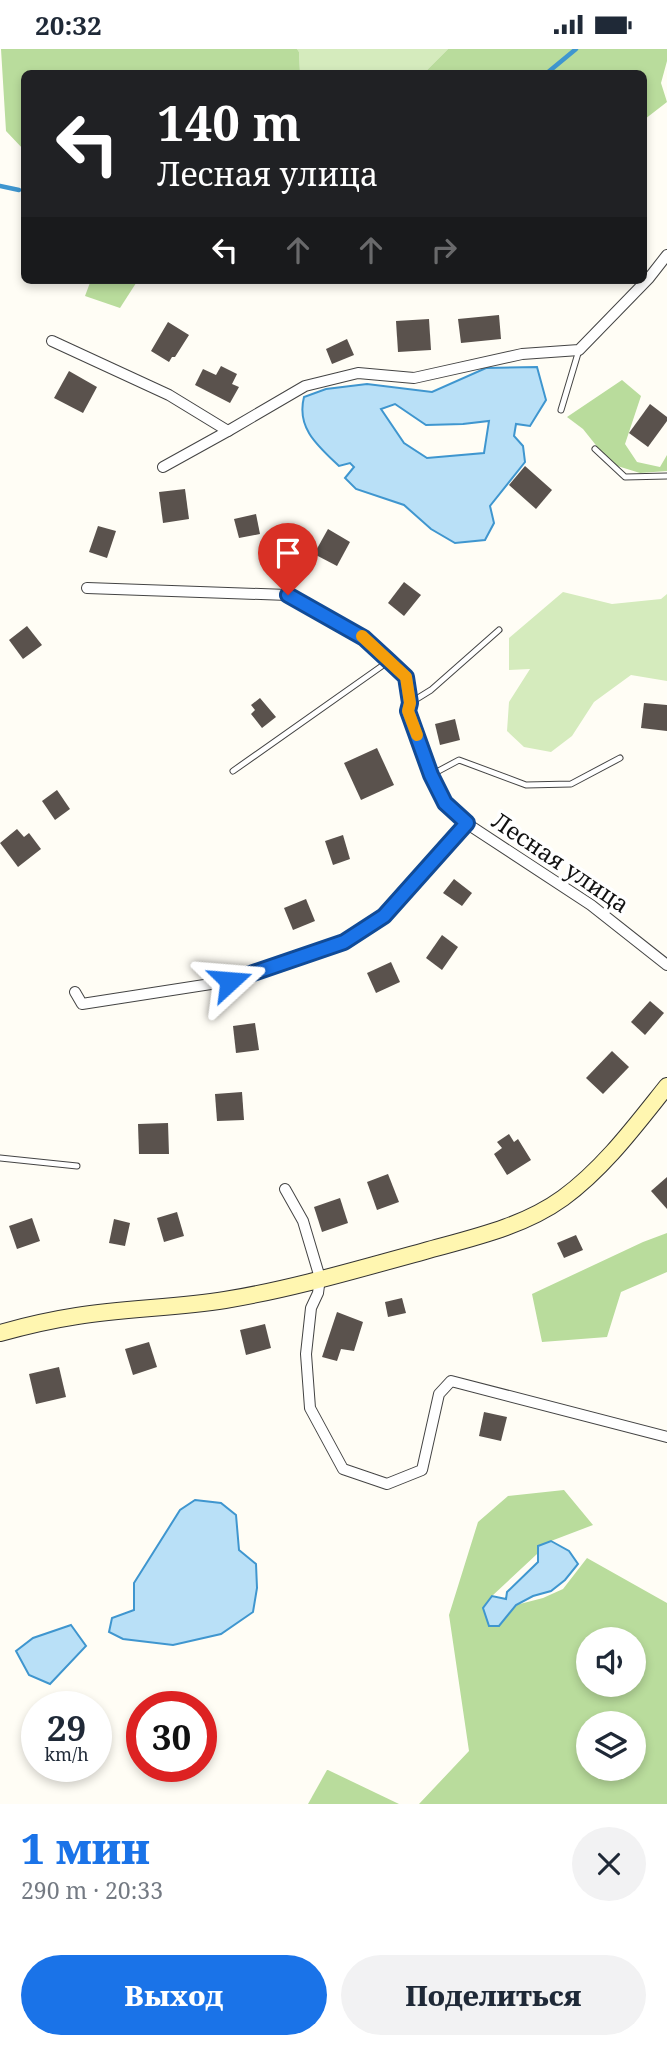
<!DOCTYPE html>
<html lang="ru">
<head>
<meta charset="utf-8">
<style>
	body { margin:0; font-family:"Noto Serif",serif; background:#f2f2f3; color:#1f2937; height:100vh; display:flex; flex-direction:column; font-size:26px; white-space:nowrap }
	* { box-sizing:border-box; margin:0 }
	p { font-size:23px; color:#747a83 }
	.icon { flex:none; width:38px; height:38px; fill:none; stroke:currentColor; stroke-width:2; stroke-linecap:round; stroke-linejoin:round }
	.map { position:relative; height:1755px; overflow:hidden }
	.panel { display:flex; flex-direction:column; background:#fff; flex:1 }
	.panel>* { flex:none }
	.hud { position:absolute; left:21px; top:21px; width:626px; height:214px; border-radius:10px; box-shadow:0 4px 10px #0003; background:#202124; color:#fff; overflow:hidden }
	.tools { position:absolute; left:576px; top:1578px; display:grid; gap:14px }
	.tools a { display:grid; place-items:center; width:70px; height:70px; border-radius:50%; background:#fff; box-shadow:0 4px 10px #0003; font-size:35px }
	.speed { position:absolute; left:21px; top:1642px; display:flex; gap:14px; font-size:35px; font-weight:700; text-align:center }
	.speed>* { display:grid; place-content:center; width:91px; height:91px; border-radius:50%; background:#fff; box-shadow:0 4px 10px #0003; line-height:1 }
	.speed small { font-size:18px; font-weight:400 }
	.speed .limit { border:10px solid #d22; background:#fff; color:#111 }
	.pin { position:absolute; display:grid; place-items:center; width:60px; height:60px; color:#fff; margin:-72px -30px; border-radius:50% 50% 50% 0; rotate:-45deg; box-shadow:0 0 7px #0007 }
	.pin .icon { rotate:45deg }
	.me { position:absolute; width:77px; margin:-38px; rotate:71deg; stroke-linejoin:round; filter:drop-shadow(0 0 5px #0008) }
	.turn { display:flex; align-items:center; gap:24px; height:147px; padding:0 21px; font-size:32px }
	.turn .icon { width:91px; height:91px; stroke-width:2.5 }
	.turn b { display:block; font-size:49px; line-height:60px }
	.lanes { display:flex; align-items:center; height:66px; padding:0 21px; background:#0003; justify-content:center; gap:35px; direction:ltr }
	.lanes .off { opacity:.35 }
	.round { display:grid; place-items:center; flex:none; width:74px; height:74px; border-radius:37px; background:#f2f2f3 }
	.overview { display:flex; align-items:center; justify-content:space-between; height:119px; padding:0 21px }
	h1 { font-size:42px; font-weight:800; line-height:52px; color:#1a73e8 }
	.cta { display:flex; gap:14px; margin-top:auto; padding:14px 21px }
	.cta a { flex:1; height:80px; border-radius:42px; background:#1a73e8; color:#fff; font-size:28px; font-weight:800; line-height:80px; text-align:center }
	.cta a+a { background:#f2f2f3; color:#1f2937 }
	.status { display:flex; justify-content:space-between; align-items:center; height:49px; padding:0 35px; background:#fff; direction:ltr }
	.status svg { height:19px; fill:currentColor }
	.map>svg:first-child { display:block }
	.green { fill:#d5ebbd }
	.forest { fill:#b9dc9c; fill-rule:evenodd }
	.water { fill:#b9e0f7; stroke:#3f96cf; stroke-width:2; fill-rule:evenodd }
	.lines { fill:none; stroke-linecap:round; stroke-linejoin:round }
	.stream { stroke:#3f96cf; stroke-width:4.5 }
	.building { fill:#5a524d }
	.lane-casing { stroke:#444; stroke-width:7 }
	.street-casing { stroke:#444; stroke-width:12 }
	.secondary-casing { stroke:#333; stroke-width:18 }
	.lane { stroke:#fff; stroke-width:5 }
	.street { stroke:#fff; stroke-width:10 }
	.secondary { stroke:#fff6b0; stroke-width:16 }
	.route-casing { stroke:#114b97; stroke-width:18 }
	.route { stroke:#1a73e8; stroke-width:12 }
	.slow { stroke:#f59e0b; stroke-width:12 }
	.labels { text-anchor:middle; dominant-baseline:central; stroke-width:7; stroke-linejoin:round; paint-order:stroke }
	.street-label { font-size:23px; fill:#111; stroke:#fff }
</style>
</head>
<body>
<div class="status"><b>20:32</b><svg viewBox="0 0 49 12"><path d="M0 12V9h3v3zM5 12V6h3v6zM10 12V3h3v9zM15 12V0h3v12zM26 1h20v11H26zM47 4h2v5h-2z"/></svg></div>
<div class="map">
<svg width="667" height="1755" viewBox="0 0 667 1755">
	<rect width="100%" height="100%" fill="#fffdf5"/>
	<g class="green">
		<path d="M297,0H448L424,24H300L299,3Z"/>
		<path d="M563,543L612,555L661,550L667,545V632L631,626L594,653L572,687L551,703L524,698L507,682L509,653L530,620L509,621V589Z"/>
	</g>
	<g class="forest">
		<path d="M1,0H297L299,3L300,24H24V101L6,82Z"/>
		<path d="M448,0H667V12L661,34L667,53L645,70L644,68V24H424Z"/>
		<path d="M91,231H138L120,259L85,247Z"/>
		<path d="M622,331L641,347L625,395L637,413L660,418L667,406V422L640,424L611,415L583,380L567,368Z"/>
		<path d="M667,1184V1223L621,1243L607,1288L542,1293L532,1245L643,1193Z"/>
		<path d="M564,1441L593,1476L551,1492L492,1547L483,1560L489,1577H499L516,1556L543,1549L563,1540L587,1509L667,1554V1755H419L469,1702L449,1566L478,1473L508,1447ZM588,1591H634V1636H588ZM588,1675H634V1720H588Z"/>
		<path d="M327,1721H328L399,1755H308Z"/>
	</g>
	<g class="water">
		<path d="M537,318L546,351L530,377L516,375L514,387L523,397L525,413L490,457L494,474L485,491L455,494L431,480L404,456L356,440L345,429L354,418L350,414L339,417C318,397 296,379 304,348L326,340L367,335L432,343L486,319ZM395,355L426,376L463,375L489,372L484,404L427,409L404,394L381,360Z"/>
		<path d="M195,1451L221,1454L236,1466L239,1501L256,1515L257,1539L253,1563L221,1585L173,1596L123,1590L109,1583L112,1569L134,1561V1534L180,1461Z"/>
		<path d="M551,1492L569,1502L578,1515L565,1531L551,1542L533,1547L516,1556L499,1577H489L483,1559L492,1547L506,1550L507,1543L538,1513V1497Z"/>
		<path d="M71,1576L86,1597L50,1635L29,1626L16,1602L33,1589Z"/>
	</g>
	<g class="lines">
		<g class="stream">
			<path d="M547,24L576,0"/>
			<path d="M0,137L19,141"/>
		</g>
	</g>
	<g class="building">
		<path d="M499,266L501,290L461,294L458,270Z"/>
		<path d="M429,270L431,301L398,303L396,272Z"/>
		<path d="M168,273L189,286L175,308H172L169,313L151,302Z"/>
		<path d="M347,290L354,306L332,315L326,300Z"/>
		<path d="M221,317L237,325L232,335L239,338L230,354L195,336L203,320L216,326Z"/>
		<path d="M69,322L97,338L83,364L54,349Z"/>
		<path d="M650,355L667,368V372L648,398L629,384Z"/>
		<path d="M525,417L552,441L536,460L509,436Z"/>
		<path d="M185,440L189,470L163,474L159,443Z"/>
		<path d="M256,465L260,485L239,489L234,470Z"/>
		<path d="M98,477L116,482L107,509L89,503Z"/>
		<path d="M328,480L350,493L337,517L314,505Z"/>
		<path d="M404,533L421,546L404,567L388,554Z"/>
		<path d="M27,577L42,596L23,610L9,591Z"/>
		<path d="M260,649L276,668L262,679L251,665L255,661L251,656Z"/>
		<path d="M644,654L667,656V682L641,679Z"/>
		<path d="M455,670L460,691L440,696L435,675Z"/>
		<path d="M377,699L394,736L361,751L344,714Z"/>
		<path d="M57,741L70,760L55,771L42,752Z"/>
		<path d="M17,780L24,788L29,784L41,800L18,818L0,794Z"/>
		<path d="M343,786L350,810L333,816L325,792Z"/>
		<path d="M454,830L472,844L462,857L443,844Z"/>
		<path d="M306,850L315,872L293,881L284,859Z"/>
		<path d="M442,886L458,898L442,921L426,909Z"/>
		<path d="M391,913L400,933L376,944L367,924Z"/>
		<path d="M650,952L664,964L645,986L631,973Z"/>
		<path d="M255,974L259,1001L236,1004L233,977Z"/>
		<path d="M612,1002L629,1018L603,1045L586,1029Z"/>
		<path d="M242,1043L244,1071L217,1072L215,1045Z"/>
		<path d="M168,1074L169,1105H139L138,1075Z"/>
		<path d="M509,1085L514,1093L518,1090L531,1111L507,1126L494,1105L502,1099L497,1093Z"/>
		<path d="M388,1125L399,1153L377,1161L367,1133Z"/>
		<path d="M667,1128V1160L651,1142Z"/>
		<path d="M340,1149L348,1174L322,1183L314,1158Z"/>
		<path d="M177,1163L184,1187L164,1193L157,1169Z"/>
		<path d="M32,1169L40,1192L17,1200L9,1177Z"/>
		<path d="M114,1170L130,1174L125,1197L109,1194Z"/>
		<path d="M576,1186L583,1201L564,1209L557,1194Z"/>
		<path d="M402,1249L406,1264L388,1268L385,1253Z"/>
		<path d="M337,1263L363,1273L354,1302L341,1300L337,1312L322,1308Z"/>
		<path d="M265,1275L271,1299L246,1306L240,1281Z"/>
		<path d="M149,1293L157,1318L133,1326L125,1300Z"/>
		<path d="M59,1318L66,1348L36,1355L29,1325Z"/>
		<path d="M484,1363L507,1368L501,1392L479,1387Z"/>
	</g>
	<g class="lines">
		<g class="lane-casing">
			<g id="lane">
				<path d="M561,361L579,301"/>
				<path d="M595,400L625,428L667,427"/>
				<path d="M410,654L431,641L499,581"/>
				<path d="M233,722L389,612"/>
				<path d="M431,726L459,711L526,736L571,735L620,709"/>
				<path d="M0,1109L77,1117"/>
			</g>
		</g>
		<g class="street-casing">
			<g id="street">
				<path d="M52,292L169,346L228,382"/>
				<path d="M163,418L228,382L305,337L358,324L414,329L522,305L579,301L649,229L667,206"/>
				<path d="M87,539L288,546L364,589L389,612L406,628L410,654L408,662L431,726L445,754L466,774L591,856L667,916"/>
				<path d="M75,943L82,955L230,932L344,893L384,868L466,774"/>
				<path d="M285,1140L303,1172L320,1229L318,1244L311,1259L306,1305L310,1359L343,1420L387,1435L422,1421L439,1345L451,1332L667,1388"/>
			</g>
		</g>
		<g class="secondary-casing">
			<path id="secondary" d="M0,1284C25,1277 51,1271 77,1267C126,1259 176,1259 225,1251C292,1240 359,1220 425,1202C472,1189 523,1178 563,1149C604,1119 635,1077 667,1037"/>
		</g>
		<use href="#lane" class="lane"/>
		<use href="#street" class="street"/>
		<use href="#secondary" class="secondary"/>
	</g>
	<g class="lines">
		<g class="route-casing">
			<path id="route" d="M230,932L344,893L384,867L467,774L445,754L431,726L408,662L410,654L406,628L389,612L364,589L288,546"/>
		</g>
		<use href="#route" class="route"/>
		<path class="slow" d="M362,587L406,628L410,654L408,662L417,686"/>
	</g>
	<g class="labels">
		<g class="street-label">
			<text transform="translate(561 813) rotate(34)">Лесная улица</text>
		</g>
	</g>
</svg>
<div class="tools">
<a><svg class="icon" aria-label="sound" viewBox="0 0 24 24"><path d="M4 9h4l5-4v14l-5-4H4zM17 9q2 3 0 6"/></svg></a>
<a><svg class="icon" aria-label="layers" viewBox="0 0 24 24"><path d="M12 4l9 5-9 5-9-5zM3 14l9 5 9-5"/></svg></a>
</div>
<div class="speed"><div>29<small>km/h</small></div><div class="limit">30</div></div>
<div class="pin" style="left:288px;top:546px;background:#d93025"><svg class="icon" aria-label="arrive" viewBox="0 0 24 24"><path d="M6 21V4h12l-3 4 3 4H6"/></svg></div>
<svg class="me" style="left:230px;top:932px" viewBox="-20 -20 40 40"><path d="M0-17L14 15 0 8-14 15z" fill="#1a73e8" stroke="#fff" stroke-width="4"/></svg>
<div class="hud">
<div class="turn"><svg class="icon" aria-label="left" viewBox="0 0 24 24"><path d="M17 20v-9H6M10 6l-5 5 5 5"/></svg><div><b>140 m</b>Лесная улица</div></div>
<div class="lanes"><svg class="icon" aria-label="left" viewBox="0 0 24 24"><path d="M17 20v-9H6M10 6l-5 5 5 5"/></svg><svg class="icon off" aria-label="ahead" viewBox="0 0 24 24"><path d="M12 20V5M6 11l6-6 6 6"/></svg><svg class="icon off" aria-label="ahead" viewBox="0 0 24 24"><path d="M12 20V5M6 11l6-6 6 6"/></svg><svg class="icon off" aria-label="right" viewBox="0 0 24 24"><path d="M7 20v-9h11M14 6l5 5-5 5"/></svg></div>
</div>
</div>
<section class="panel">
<div class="overview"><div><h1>1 мин</h1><p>290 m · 20:33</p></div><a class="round"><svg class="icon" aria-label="close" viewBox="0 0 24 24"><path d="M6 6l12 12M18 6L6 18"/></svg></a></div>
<div class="cta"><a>Выход</a><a>Поделиться</a></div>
</section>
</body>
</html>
